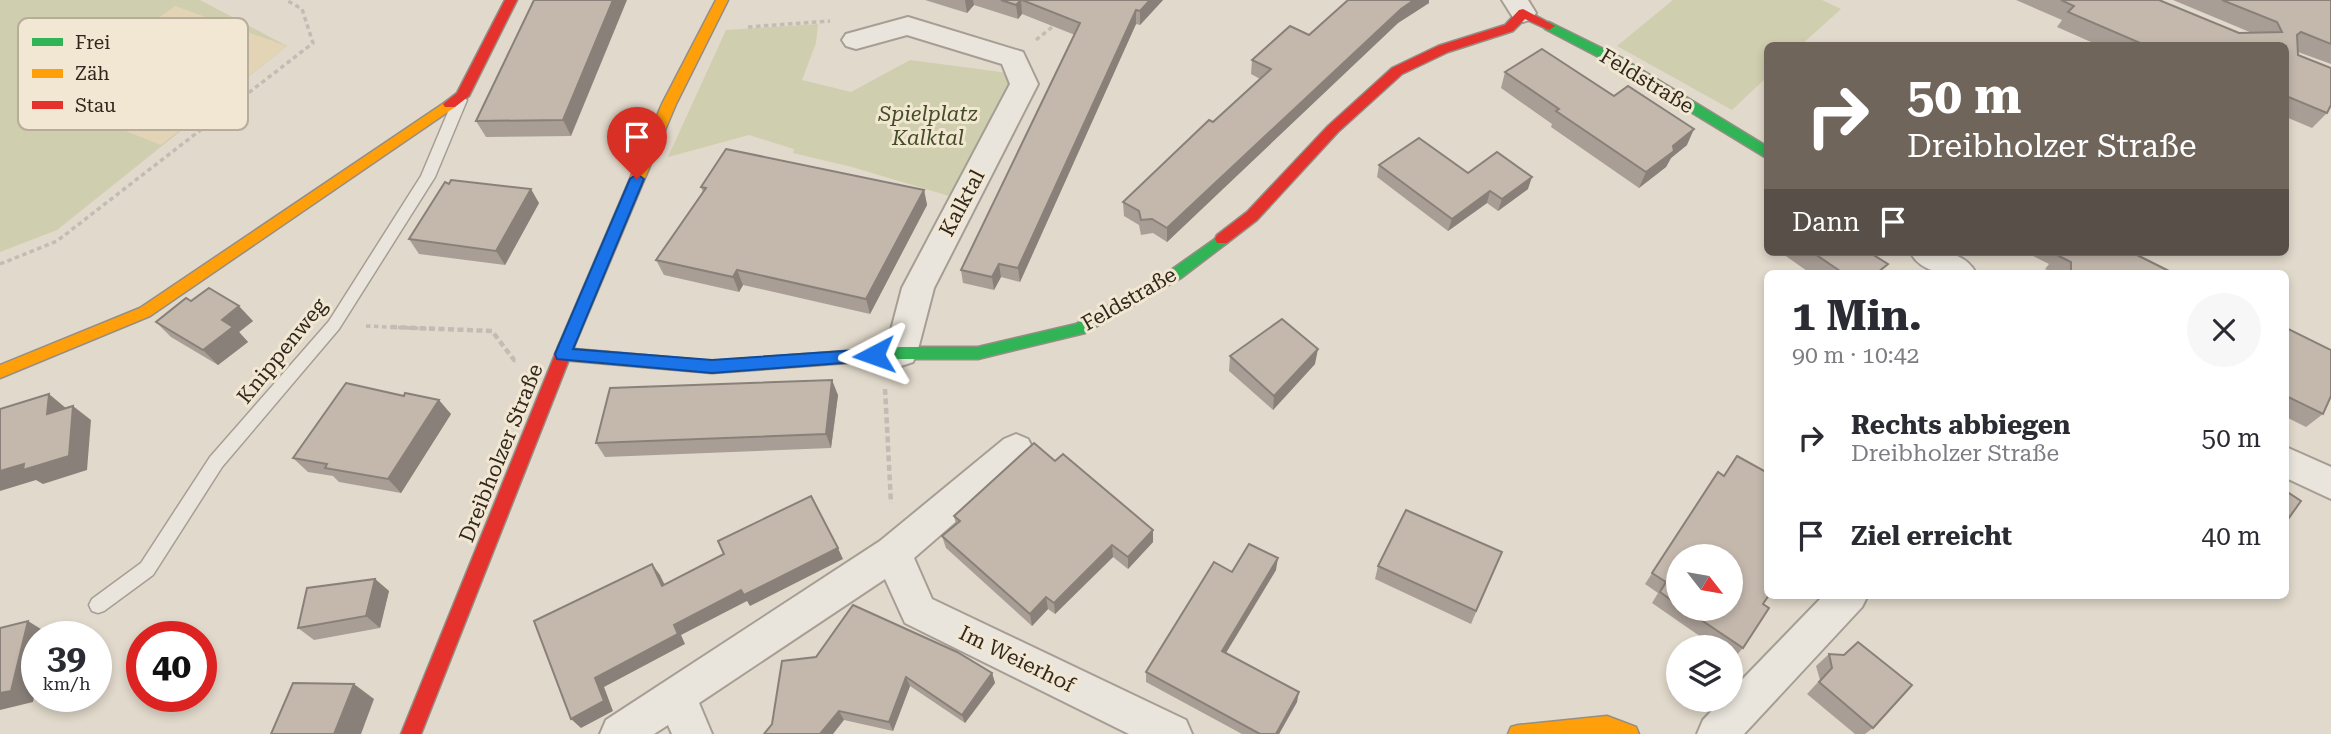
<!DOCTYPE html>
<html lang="de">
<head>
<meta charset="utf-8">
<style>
	body { margin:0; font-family:"Roboto Serif",serif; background:#f7f7f7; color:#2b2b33; height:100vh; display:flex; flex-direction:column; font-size:26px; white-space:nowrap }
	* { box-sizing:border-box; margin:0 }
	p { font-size:23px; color:#7c7c81 }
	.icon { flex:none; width:38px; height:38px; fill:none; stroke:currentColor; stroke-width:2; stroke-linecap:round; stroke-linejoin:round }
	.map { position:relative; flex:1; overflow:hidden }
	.side { position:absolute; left:1764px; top:270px; width:525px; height:329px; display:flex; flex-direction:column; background:#fff; border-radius:10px; box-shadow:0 4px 10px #0003 }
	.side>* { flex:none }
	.banner { position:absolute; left:1764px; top:42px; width:525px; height:214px; border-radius:10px; box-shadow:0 4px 10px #0003; background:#6f655b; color:#fff; overflow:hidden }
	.needle { width:46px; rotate:121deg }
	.controls { position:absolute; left:1666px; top:544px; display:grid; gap:14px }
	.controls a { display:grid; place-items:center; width:77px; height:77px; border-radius:50%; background:#fff; box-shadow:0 4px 10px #0003; font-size:35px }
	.speed { position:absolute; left:21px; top:621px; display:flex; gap:14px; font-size:35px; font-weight:700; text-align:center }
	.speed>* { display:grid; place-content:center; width:91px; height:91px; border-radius:50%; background:#fff; box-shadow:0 4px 10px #0003; line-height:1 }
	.speed small { font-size:18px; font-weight:400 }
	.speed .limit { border:10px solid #d22; background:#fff; color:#111 }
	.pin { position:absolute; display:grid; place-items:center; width:60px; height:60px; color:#fff; margin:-72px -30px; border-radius:50% 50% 50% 0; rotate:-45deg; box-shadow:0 0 7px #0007 }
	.pin .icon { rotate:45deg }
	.me { position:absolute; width:77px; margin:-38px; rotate:266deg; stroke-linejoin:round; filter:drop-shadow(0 0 5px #0008) }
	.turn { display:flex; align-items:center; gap:24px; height:147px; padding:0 28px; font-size:32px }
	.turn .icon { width:91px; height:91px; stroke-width:2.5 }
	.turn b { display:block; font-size:49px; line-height:60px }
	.then { display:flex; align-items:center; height:66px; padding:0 28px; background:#0003; gap:14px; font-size:26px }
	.round { display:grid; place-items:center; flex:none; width:74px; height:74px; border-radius:37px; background:#f7f7f7 }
	.overview { display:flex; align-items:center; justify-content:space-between; height:119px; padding:0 28px }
	h1 { font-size:42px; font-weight:700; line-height:52px }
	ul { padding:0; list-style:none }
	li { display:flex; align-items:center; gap:21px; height:98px; padding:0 28px }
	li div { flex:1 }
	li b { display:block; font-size:26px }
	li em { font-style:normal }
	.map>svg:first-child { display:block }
	.green { fill:#cfceaf }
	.sand { fill:#e2d4b5 }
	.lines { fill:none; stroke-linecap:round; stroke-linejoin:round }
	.lane-casing { stroke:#a69e95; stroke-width:3 }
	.street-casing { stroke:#a69e95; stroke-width:4 }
	.fast-casing { stroke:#958e85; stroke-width:3 }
	.slow-casing { stroke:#958e85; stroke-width:3 }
	.jam-casing { stroke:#958e85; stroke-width:3 }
	.path-far1 { stroke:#c2bcb4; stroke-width:3.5; stroke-dasharray:4.5 3.5; stroke-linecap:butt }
	.path { stroke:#c2bcb4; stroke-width:4.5; stroke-dasharray:6 3.5; stroke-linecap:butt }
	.lane { fill:#eae5dc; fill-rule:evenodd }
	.street { fill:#eae5dc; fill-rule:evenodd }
	.fast { fill:#30b455; fill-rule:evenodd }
	.slow { fill:#ff9f0a; fill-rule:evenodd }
	.jam { fill:#e5322d; fill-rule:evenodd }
	.wall { fill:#a99e95; fill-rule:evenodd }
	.shaded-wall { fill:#898179 }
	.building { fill:#c4b8ad; stroke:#898179; stroke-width:2 }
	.route { fill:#1a73e8; stroke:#114b97; stroke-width:2 }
	.labels { text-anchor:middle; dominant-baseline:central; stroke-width:6; stroke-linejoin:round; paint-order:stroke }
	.street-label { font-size:21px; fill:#32271e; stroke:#f1e7d2 }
	.park-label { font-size:21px; font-style:italic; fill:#444d27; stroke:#f1e7d2 }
	.key { fill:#f1e7d2; stroke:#b8ad9c; stroke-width:2 }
	.key-label { font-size:19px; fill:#32271e }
</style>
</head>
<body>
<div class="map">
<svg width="2331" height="734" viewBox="0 0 2331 734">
	<rect width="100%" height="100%" fill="#e1d9cb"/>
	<g class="green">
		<path d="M0,0H200L287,46L57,230L0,252Z"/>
		<path d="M1673,0H1822L1841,9L1801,45L1768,46L1767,77L1732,110L1617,46Z"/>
		<path d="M818,24L816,43L802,80L851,92L910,60L1016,74L956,198L852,167L793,153L794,149L749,135L668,157L726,30Z"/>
	</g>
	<path class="sand" d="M175,6L287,46L161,145L45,99Z"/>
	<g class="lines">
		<g class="lane-casing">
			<path id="lane" d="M460,95L467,100L435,177L339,329L222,467L153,575L104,611L98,613L92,611L89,605L92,599L141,563L210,457L329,321L421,176L453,100Z"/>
		</g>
		<g class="street-casing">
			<g id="street">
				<path d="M1502,0H1528L1536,13L1532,19L1523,22L1514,19Z"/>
				<path d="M908,17L1023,52L1038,84L934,288L917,353L913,362L901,366L889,362L885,353L902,288L1010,84L1002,64L907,35L856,49L846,46L842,40L846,34Z"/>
				<path d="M1910,252C1935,252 1962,248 1976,273C1951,273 1924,277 1910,252Z"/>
				<path d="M1016,434L1028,439L1033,449L1028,459L914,558L932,599L1186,720L1192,734H1129L905,623L885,579L699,703L712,734H672L668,725L654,734H600L606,720L880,541L1004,439Z"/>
				<path d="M2286,447L2331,467V499L2286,478Z"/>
				<path d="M1824,595H1868L1862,607L1744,734H1697L1703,720L1722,700H1731V691Z"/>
			</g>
		</g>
		<g class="fast-casing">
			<g id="fast">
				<path d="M1549,22L1622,58L1768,147V159L1612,64L1545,29L1543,26Z"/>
				<path d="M1222,234L1227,235L1229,239L1227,243L1181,278L1085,333L978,359H901L712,373L563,360L557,358L555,354L557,350L563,348L712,361L901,347H978L1076,324L1171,270Z"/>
			</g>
		</g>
		<g class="slow-casing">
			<g id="slow">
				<path d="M716,0H728L676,104L574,347L572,351H560L558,347L662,104Z"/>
				<path d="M450,99L455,101V107L150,316L0,378V365L140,308Z"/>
				<path d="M1607,716L1636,727L1639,734H1508L1511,727L1518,725Z"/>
			</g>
		</g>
		<g class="jam-casing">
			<g id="jam">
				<path d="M505,0H517L469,96L455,107H445L443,104L457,93Z"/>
				<path d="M1523,9L1555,26L1549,30L1525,19L1513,31L1448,52L1402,74L1338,132L1257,220L1227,243H1217L1215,239L1217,235L1247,212L1328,126L1392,68L1438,46L1505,25L1519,10Z"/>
				<path d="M566,341L572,343L574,347L421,734H401L558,347L560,343Z"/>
			</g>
		</g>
		<g class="path-far1">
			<path d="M748,27L830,21"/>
			<path d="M1036,40L1056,24"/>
			<path d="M0,264L57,241L313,43L302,9L286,0"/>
			<path d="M366,326L435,329"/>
		</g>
		<g class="path">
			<path d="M391,327L492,331L514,360H518"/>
			<path d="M885,389L891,503"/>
		</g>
		<use href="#lane" class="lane"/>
		<use href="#street" class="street"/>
		<use href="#fast" class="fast"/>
		<use href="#slow" class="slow"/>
		<use href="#jam" class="jam"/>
	</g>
	<g class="wall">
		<path d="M534,0L571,136L486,137L476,121Z"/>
		<path d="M925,0H1163L1140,25L1136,24L1020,282L1001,277L994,290L963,283L961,270L1075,35L1022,14L1018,19L974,5L967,13Z"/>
		<path d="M1348,0H1429V3L1398,23L1167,242L1153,233L1141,235L1139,225L1124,216L1123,202L1260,79L1251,74L1252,60L1309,35Z"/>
		<path d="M2016,0H2159L2239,33H2252L2173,0H2331V64L2298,52V55L2327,113L2312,128L2286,117V46H2100L2057,27L2062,20Z"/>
		<path d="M1505,72L1687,145L1671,158L1666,167L1639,188L1551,127L1552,124L1501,88Z"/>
		<path d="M1379,165L1468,173L1528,189L1498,211L1487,203L1448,231L1377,177Z"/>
		<path d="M449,184L539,203L505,265L419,254L409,239Z"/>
		<path d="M701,187L924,190L927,205L870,314L743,285L739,292L664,275L656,260L703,192Z"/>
		<path d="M1780,252H1876L1874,255L1881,273H1810Z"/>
		<path d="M2025,252H2139L2137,255L2173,273H2053L2045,269L2049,264Z"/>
		<path d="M191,301L253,321L239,332L248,342L218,365L171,337L156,322Z"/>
		<path d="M2286,328L2323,414L2306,427L2286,417Z"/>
		<path d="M1230,356L1315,364L1273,410L1229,371Z"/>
		<path d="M838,395L831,448L605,457L596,443Z"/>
		<path d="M404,396L451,414L401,493L339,482L333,476L308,472L293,458Z"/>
		<path d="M1055,461L1153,542L1128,569L1113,557L1055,614L1048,609L1032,626L946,548L942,536L956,524L954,516Z"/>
		<path d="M1718,472L1763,604L1743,648L1733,659L1731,657V648H1717L1652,603L1658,593L1645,584ZM1678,556L1731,609H1678Z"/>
		<path d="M1502,552L1471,624L1375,579L1378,566Z"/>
		<path d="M1276,570L1226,653L1297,702L1279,734H1242L1146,682V672L1232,572Z"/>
		<path d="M375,579L389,591L380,628L314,640L298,628Z"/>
		<path d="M1829,654L1873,728L1865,734H1855L1807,694L1820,680L1816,666Z"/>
		<path d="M782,661L992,673L995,683L965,723L910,686L893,731L844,720L772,724Z"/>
	</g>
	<g class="shaded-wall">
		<path d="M613,0H627L571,136L563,120Z"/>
		<path d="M965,0H973L974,5L967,13Z"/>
		<path d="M1021,0L1022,14L1018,19L1016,5Z"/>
		<path d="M1150,0H1163L1140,25V11Z"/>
		<path d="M1414,0H1429V3L1398,23L1167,242V228L1401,9Z"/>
		<path d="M1136,10V24L1020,282L1018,268Z"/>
		<path d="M1694,129L1687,145L1671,158L1666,167L1639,188L1646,172L1673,146Z"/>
		<path d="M1532,177L1528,189L1498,211L1502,199Z"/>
		<path d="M531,189L539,203L505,265L496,251Z"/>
		<path d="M924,190L927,205L870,314L866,299Z"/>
		<path d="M1490,191L1487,203L1448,231L1452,219Z"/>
		<path d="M999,264L1001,277L994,290L992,277Z"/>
		<path d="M737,270L743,285L739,292L733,277Z"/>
		<path d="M239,306L253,321L239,332L248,342L218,365L203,350L222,320Z"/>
		<path d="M1318,349L1315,364L1273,410L1274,396Z"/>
		<path d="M832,380L838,395L831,448L826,434Z"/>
		<path d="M49,394L67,409L47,414Z"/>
		<path d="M439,400L451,414L401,493L388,479Z"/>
		<path d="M73,406L91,420L87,470L43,484L36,480L0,491V471L24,464Z"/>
		<path d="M1153,530V542L1128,569V557Z"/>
		<path d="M1112,545L1113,557L1055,614L1054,603Z"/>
		<path d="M838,548L843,559L750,606L747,601L681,635L685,644L604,687L613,711L581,728L571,719L595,678L674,625L741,590Z"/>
		<path d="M1278,558L1276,570L1221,661L1222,651Z"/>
		<path d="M652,564L660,575L670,596L662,586Z"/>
		<path d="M375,579L389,591L380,628L366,616Z"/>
		<path d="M1046,597L1048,609L1032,626L1030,614Z"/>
		<path d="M28,621L49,634L48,637H37V684L33,702L0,710V693Z"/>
		<path d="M992,673L995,683L965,723L962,715Z"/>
		<path d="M906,677L910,686L893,731L889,722Z"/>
		<path d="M354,684L374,699L361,734H334Z"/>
		<path d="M1299,692L1297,702L1279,734H1276Z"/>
		<path d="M839,711L844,720L833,734H820Z"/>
	</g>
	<g class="building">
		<path d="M534,0H613L563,120L476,121Z"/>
		<path d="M1001,0H1021L1016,5Z"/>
		<path d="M1022,0H1150L1140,11L1136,10L1018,268L999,264L992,277L961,270L1080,23Z"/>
		<path d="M1348,0H1414L1401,9L1167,228L1152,219L1141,220L1139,211L1123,202L1209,120L1213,122L1271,69L1252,60L1290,26L1309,35Z"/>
		<path d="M2061,0H2159L2239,33L2282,32L2277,22L2222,0H2331V44L2301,32L2297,35L2298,55L2331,68V105L2327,113L2286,96V46H2147L2068,12L2074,6Z"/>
		<path d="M1542,49L1614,96L1628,86L1694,129L1673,146L1674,151L1646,172L1556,111L1559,109L1505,72Z"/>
		<path d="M1419,138L1468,173L1497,152L1532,177L1502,199L1490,191L1452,219L1379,165Z"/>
		<path d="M726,149L924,190L866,299L737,270L733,277L656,260L706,188L701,187Z"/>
		<path d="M451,180L531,189L496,251L409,239L445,182L449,184Z"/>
		<path d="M1812,252H1874L1872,254L1888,264L1877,273H1843Z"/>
		<path d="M2059,252H2139L2137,255L2173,273H2075L2071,271V262L2057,255Z"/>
		<path d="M209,288L239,306L222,320L233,327L203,350L156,322L186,298L191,301Z"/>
		<path d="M1282,319L1318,349L1274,396L1230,356Z"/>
		<path d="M2286,328L2331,350V396L2323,414L2286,396Z"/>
		<path d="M832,380L826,434L596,443L610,388Z"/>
		<path d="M346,383L404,396L405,393L439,400L388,479L325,468L327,464L293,458Z"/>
		<path d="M49,394L47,414L73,406L69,456L23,470L24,464L0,471V409Z"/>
		<path d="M1034,443L1055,461L1063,454L1153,530L1128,557L1112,545L1054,603L1046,597L1030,614L942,536L960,521L954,516Z"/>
		<path d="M1737,456L1768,473V595H1769L1763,604L1769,608L1743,648L1685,609H1731V556H1678V605L1660,592L1666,582L1652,573L1718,472L1724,476Z"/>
		<path d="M2286,491L2301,501L2286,522Z"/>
		<path d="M811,496L838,548L744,595L741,590L674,625L678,634L595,678L604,701L571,719L534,621L652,564L662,586L724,554L718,541Z"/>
		<path d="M1406,510L1502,552L1476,611L1378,566Z"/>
		<path d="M1249,544L1278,558L1222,651L1299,692L1276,734H1260L1146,672L1214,562L1232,572Z"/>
		<path d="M375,579L366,616L298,628L307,588Z"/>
		<path d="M853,605L957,652L992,673L962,715L906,677L889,722L839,711L820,734H764L772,724L782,661L816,657Z"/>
		<path d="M28,621L11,691L0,693V628Z"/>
		<path d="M1858,642L1912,685L1873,728L1819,682L1832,668L1829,654L1844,655Z"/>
		<path d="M293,683L354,684L334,734H271Z"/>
	</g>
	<path class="route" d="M637,174L644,179L573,349L712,360L874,349L880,351V360L712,373L557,359L555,354L630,179Z"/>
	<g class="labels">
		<g class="street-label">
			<text transform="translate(1647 81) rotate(31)">Feldstraße</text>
			<text transform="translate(962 203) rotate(-62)">Kalktal</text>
			<text transform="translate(1129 299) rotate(-30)">Feldstraße</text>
			<text transform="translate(282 351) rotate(-51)">Knippenweg</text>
			<text transform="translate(501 453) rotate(-68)">Dreibholzer Straße</text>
			<text transform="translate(1017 659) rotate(26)">Im Weierhof</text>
		</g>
		<g class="park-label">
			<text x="928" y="114">Spielplatz<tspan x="928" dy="24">Kalktal</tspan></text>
		</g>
	</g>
	<rect x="18" y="18" width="230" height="112" rx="10" class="key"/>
	<rect x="32" y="38" width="31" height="8" fill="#30b455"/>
	<rect x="32" y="69" width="31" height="9" fill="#ff9f0a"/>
	<rect x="32" y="101" width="31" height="8" fill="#e5322d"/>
	<g class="key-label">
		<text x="75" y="49">Frei</text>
		<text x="75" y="80">Zäh</text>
		<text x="75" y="112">Stau</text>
	</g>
</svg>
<div class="controls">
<a><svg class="needle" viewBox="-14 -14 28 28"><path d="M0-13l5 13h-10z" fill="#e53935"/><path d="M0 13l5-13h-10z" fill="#7c7c81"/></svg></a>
<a><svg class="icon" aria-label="layers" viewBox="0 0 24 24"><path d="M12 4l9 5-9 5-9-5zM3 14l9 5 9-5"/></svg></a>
</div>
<div class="speed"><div>39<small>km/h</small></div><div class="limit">40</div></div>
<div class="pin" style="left:637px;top:179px;background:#d93025"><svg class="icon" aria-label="arrive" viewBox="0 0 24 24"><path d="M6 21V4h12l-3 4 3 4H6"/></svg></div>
<svg class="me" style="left:874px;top:355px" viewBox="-20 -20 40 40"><path d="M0-17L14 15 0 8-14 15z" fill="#1a73e8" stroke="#fff" stroke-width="4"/></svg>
<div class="banner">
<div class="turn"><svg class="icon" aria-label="right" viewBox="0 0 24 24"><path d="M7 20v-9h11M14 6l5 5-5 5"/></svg><div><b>50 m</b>Dreibholzer Straße</div></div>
<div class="then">Dann<svg class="icon" aria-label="arrive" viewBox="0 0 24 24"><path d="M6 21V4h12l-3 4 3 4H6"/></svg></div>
</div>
<section class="side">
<div class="overview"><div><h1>1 Min.</h1><p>90 m · 10:42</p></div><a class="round"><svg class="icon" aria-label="close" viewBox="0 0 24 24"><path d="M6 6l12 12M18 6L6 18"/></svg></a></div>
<ul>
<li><svg class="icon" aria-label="right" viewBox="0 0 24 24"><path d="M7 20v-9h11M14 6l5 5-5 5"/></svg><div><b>Rechts abbiegen</b><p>Dreibholzer Straße</p></div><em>50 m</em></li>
<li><svg class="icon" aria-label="arrive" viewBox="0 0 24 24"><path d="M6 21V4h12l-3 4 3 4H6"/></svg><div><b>Ziel erreicht</b></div><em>40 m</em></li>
</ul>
</section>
</div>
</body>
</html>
